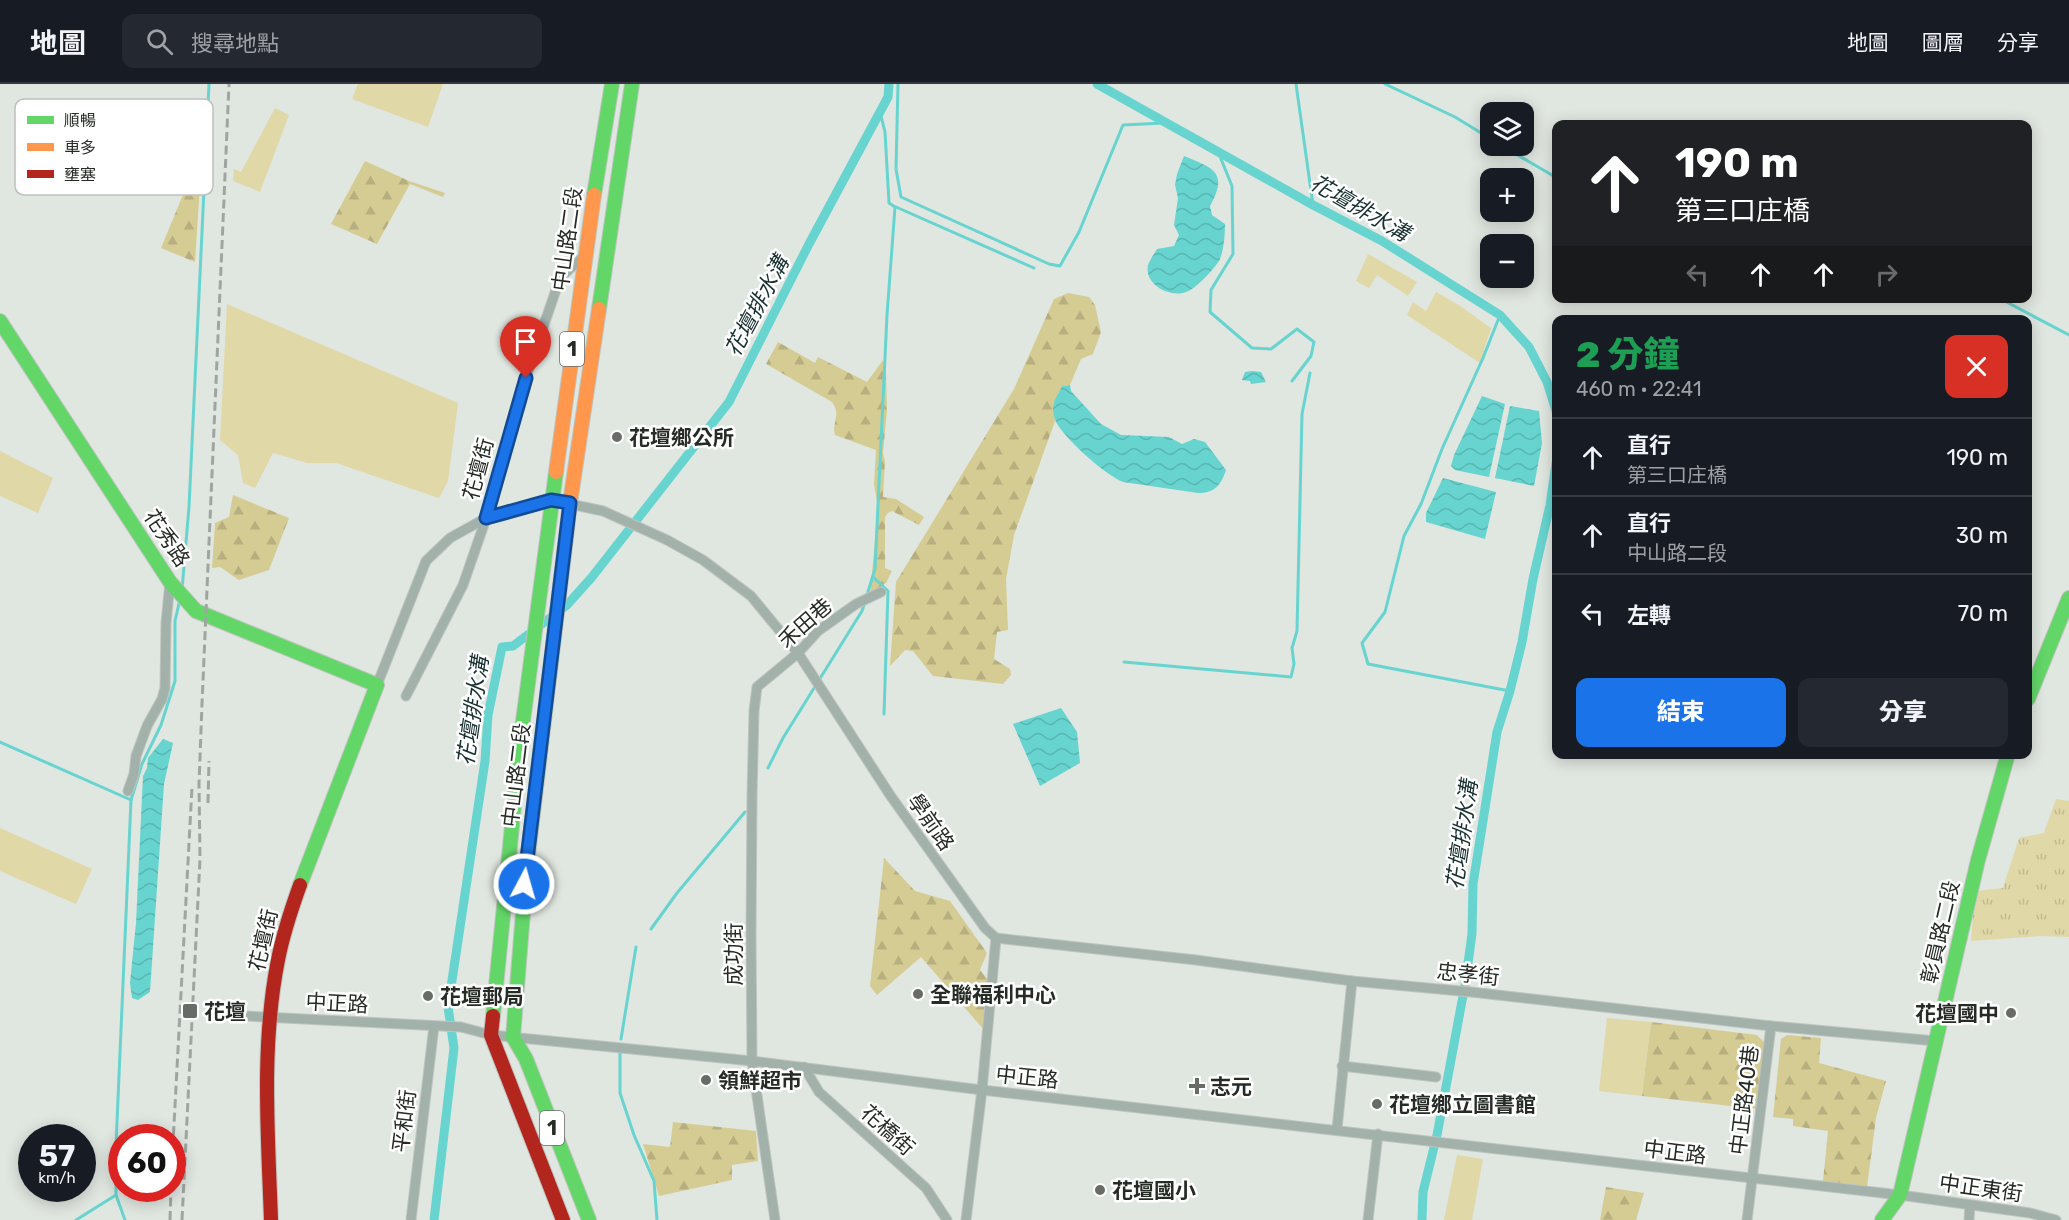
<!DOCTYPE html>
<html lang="zh-TW">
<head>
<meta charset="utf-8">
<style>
	body { margin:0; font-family:Rubik,"Noto Sans TC",sans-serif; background:#242831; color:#f1f3f6; height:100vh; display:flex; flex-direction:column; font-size:22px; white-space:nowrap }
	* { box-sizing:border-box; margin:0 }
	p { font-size:20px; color:#9ea1a6 }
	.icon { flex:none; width:33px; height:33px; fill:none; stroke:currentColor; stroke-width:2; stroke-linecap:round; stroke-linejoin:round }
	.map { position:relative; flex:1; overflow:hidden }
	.side { position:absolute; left:1552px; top:231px; width:480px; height:444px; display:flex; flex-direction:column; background:#171b24; border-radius:12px; box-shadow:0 3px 15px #0003 }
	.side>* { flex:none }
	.hud { position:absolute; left:1552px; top:36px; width:480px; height:183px; border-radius:12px; box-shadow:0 3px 15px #0003; background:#202124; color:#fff; overflow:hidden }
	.controls { position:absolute; left:1480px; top:18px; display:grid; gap:12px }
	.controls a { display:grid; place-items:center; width:54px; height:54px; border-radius:12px; background:#171b24; box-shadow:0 3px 15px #0003; font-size:30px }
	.speed { position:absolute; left:18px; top:1040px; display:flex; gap:12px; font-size:30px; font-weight:700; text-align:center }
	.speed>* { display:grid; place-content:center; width:78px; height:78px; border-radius:50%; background:#171b24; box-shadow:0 3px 15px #0003; line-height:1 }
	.speed small { font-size:15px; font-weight:400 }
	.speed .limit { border:9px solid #d22; background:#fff; color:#111 }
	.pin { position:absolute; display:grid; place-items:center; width:51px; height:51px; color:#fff; margin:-62px -26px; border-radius:50% 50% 50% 0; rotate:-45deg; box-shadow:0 0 6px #0007 }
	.pin .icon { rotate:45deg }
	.me { position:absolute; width:66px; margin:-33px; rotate:6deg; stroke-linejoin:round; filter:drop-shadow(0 0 4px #0008) }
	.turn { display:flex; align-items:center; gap:21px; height:126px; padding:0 24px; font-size:27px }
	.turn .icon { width:78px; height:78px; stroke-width:2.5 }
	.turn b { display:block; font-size:42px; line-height:51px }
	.lanes { display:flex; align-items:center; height:57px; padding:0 24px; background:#0003; justify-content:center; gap:30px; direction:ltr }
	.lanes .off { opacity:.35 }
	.round { display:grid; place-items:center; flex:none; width:63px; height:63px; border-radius:12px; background:#242831 }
	.head { display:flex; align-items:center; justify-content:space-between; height:102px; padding:0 24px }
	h1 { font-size:36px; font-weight:800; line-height:45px; color:#1e9e55 }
	.button { display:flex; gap:12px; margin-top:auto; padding:12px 24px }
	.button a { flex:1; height:69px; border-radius:12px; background:#1a73e8; color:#fff; font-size:24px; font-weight:800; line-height:69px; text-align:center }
	.button a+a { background:#242831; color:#f1f3f6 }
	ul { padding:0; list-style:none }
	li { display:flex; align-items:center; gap:18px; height:78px; padding:0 24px; border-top:2px solid #363941 }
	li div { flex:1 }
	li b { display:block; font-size:22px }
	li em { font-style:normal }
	header { display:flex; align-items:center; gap:36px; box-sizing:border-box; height:84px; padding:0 30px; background:#171b24; border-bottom:2px solid #363941 }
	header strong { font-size:28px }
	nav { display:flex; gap:33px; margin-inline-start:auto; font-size:21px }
	.search { width:420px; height:54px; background:#242831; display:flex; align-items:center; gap:15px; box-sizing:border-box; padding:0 21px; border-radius:12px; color:#9ea1a6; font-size:22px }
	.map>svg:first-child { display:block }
	.green { fill:#e0d8a7 }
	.forest { fill:url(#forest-firs) }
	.park { fill:url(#park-tufts) }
	.water { fill:url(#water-waves) }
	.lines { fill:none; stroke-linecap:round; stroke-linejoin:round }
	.stream { stroke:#67d4cf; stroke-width:3 }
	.canal { stroke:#67d4cf; stroke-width:9 }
	.street-casing { stroke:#bfc4bf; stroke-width:11 }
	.fast-casing { stroke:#bfc4bf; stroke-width:16 }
	.slow-casing { stroke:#bfc4bf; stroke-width:16 }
	.jam-casing { stroke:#bfc4bf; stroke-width:16 }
	.street { stroke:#a3b1ab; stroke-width:9 }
	.fast { stroke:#63d668; stroke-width:14 }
	.slow { stroke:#ff974d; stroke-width:14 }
	.jam { stroke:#b3261e; stroke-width:14 }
	.rail { stroke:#9fa6a2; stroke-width:3; stroke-dasharray:9 4.5; stroke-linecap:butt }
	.route-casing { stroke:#114b97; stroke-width:15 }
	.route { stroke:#1a73e8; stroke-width:10 }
	.poi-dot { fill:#676c67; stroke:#fff; stroke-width:2 }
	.labels { text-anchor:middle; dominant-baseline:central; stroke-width:5; stroke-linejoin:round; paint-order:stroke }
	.shield { fill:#fff; stroke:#676b67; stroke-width:1.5 }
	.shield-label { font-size:20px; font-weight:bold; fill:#262b26 }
	.street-label { font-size:21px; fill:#262b26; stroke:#fff }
	.poi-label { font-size:21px; font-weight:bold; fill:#262b26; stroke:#fff; text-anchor:start }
	.water-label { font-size:22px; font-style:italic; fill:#193130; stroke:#fff }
	.key { fill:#fff; stroke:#bebfbe; stroke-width:1.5 }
	.key-label { font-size:16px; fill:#262b26 }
</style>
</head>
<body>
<header>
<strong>地圖</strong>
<div class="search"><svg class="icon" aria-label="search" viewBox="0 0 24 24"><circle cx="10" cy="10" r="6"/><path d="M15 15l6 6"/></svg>搜尋地點</div>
<nav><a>地圖</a><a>圖層</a><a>分享</a></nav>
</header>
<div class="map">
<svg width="2069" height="1136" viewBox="0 0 2069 1136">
	<defs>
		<pattern id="forest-firs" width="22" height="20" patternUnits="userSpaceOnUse" patternTransform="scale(1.5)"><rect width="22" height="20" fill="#d5cc93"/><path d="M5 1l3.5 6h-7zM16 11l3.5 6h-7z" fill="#b7af7f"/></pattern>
		<pattern id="park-tufts" width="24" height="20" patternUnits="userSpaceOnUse" patternTransform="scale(1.5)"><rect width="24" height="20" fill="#e0d8a7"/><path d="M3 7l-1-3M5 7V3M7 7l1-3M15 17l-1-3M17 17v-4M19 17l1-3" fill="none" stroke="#c0ba90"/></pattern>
		<pattern id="water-waves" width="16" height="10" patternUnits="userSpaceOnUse" patternTransform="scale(1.5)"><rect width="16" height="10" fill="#67d4cf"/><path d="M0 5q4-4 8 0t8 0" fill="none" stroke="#59b6b2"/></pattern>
	</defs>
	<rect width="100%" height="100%" fill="#e0e6e0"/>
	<g class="green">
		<path d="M358,0H443L428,43L352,15Z"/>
		<path d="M275,24L289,31L260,108L233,97L234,85L241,88Z"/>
		<path d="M1368,170L1417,198L1408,212L1377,191L1369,204L1356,197Z"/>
		<path d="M1436,208L1460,222L1491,244L1480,279L1407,231L1413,218L1426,227Z"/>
		<path d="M227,220L458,319L448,397L439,414L336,379H307L273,369L255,404L243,399L238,371L220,356Z"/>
		<path d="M0,367L53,394L38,429L0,412Z"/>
		<path d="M0,744L92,785L76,820L0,787Z"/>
		<path d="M1607,934L1651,938L1642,1012L1599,1007Z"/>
		<path d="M1457,1071L1483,1075L1472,1136H1444Z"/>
	</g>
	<g class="forest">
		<path d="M365,77L409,97L445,109L443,113L410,100L377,160L331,140Z"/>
		<path d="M194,84L201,85L195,178L161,164Z"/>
		<path d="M1068,209L1089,213L1095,221L1101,248L1093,270L1081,275L1070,301L1062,302L1053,321L1055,337L1014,451L1006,495L1008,546L997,548L994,575L1010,585L1011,591L1003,600L933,592L913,567L905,566L890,582L896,498L1014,305L1054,215Z"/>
		<path d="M778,258L815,279L818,273L867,298L883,276L886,288L887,326L883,369L885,377L883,413L896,415L924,433L919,441L892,427L888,429L885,433V484L892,487L886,499L870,510L878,424L874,400L876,366L835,351C831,338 842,332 832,318L766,280Z"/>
		<path d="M233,411L289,434L269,486L239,496L220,483L212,484L215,439L229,433Z"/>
		<path d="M884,774L915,807L950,817L987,869L980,886L989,897L984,946L921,873L877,911L870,902Z"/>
		<path d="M1651,938L1757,951L1767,961L1758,1025L1642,1012Z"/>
		<path d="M1787,951L1821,954L1819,979L1886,997L1876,1034L1867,1103L1823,1097L1828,1047L1793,1042V1035L1773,1033L1781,955Z"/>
		<path d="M673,1038L756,1047L758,1077L732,1081V1096L659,1112L643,1060L670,1063Z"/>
		<path d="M1606,1103L1644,1109L1636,1136H1600Z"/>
	</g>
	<path class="park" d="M2056,715L2069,717V853L2042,852L1971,857L1975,807L2003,804L2019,754L2044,749Z"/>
	<g class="water">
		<path d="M1184,72C1213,84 1229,88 1210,122L1212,131L1225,140C1225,151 1224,167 1219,177C1213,186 1196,205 1186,208C1170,214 1144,201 1148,181C1150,176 1154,170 1157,165L1174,162L1179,151L1174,141L1178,114L1175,101L1177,90Z"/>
		<path d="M1252,287L1261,288L1266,298L1251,300L1250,297L1242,296L1245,288Z"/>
		<path d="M1070,301L1071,307L1101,340L1121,351L1169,353L1182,360L1194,355L1205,358L1226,386C1221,401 1215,409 1198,409L1123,398C1104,390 1066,356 1056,338C1054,334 1053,328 1053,324C1053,317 1059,309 1062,302Z"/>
		<path d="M1482,312L1505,320L1489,393L1455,386L1451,382L1454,371Z"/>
		<path d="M1510,322L1539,327L1542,359L1534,402L1495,394Z"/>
		<path d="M1443,394L1496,408L1485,455L1426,438V429Z"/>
		<path d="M1061,624L1077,648L1080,679L1040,702L1013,640Z"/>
		<path d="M163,655L173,659L164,700L150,908L138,916L132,914L130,899L136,839L143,692L147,684L148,674Z"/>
	</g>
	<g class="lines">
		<g class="stream">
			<path d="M898,0L896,85L901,113L1049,180L1060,182L1079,148L1123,41L1164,39"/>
			<path d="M1296,0L1313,121"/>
			<path d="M1385,0L1455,33L1491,55"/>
			<path d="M1502,62L1557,94"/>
			<path d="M1219,70L1232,102L1233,170L1211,206L1210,228L1252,264L1271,265L1297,245L1314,258L1311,272L1292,297"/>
			<path d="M896,123L1034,184"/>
			<path d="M1999,214L2069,251"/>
			<path d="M1500,231L1483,274L1442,365L1421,420L1404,452L1385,528L1362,559L1368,580L1510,607"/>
			<path d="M873,493L888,507L884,630"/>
			<path d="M182,506L189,423L209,0"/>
			<path d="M867,511L875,485L887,231L895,123L889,119L885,48L880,28"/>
			<path d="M1124,578L1291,593L1294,580L1292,564L1297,547L1302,330L1310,289"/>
			<path d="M0,658L131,716"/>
			<path d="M768,684L783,654L862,527L865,518"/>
			<path d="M651,845L677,809L745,728"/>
			<path d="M621,955L636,863"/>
			<path d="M620,970V1009L634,1051L654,1097L657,1136"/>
			<path d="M116,1111L125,1136"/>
			<path d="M76,1136L116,1111V1061L131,716L142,680L161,641L175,597V537L180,515"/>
		</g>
		<g class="canal">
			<path d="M1097,0L1313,121L1382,157L1500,231L1529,263L1547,298L1557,330"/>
			<path d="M434,1136L454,964L448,923L485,677L488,631L502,563L513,562L567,521L592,493L729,318L809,160L888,13L889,0"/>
			<path d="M1422,1136L1423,1108L1437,1051L1465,901L1472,850L1473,800L1497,648L1510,607L1522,558L1533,495L1550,421L1557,373"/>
		</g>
		<g class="street-casing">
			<g id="street">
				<path d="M377,601L426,477L450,454L486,434L551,416L603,427L667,456L703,476L751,512L798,569L890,711L985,844L996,854L982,1006L966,1136"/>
				<path d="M406,612L463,501L489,426L519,314L560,194L585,171"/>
				<path d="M128,707L134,690L136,672L147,642L162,615L165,604L166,539L170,498"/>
				<path d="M996,854L1196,876L1352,897L1471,908L1771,942L1936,957"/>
				<path d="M227,931L461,943L491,951L752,977L982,1006L1900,1111L2030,1129L2056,1136"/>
				<path d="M1342,982L1436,993"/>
				<path d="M804,983L819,1008L926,1104L947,1136"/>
				<path d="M1337,1045L1352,897"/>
				<path d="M411,1136L434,942"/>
				<path d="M775,1136L752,977L751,851L752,712L754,627L757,603L798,569L818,547L856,520L881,508"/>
				<path d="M1368,1136L1378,1050"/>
				<path d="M1747,1136L1771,942"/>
				<path d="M1969,1136L1970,1121"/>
			</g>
		</g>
		<g class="fast-casing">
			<g id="fast">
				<path d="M594,111L612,0"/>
				<path d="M599,225L632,0"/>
				<path d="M0,237L170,498L196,527L377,601L300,801"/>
				<path d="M559,511L527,779L513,953L526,975L589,1136"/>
				<path d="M2028,615L2069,514"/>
				<path d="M493,932L521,652L556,388"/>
				<path d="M1882,1136L1900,1111L1978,776L2008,670"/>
			</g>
		</g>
		<g class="slow-casing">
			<g id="slow">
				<path d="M556,388L594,111"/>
				<path d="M559,511L570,419L599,225"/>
			</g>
		</g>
		<g class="jam-casing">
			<g id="jam">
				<path d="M493,932L491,951L563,1136"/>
				<path d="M271,1136C268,1050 261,961 278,876C283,850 291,826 300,801"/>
			</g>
		</g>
		<use href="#street" class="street"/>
		<use href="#fast" class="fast"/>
		<use href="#slow" class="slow"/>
		<use href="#jam" class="jam"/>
		<g class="rail">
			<path d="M208,719L209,677"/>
			<path d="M172,1078L192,703"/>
			<path d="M170,1136L171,1104"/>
			<path d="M182,1136L200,775L199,700L202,620L229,0"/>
		</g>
	</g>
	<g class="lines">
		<g class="route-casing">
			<path id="route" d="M524,800L570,419L551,416L486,434L526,294"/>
		</g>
		<use href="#route" class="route"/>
	</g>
	<g class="poi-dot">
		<circle cx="617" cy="353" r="6"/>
		<circle cx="918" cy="910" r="6"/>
		<circle cx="428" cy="912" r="6"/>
		<rect x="182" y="919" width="16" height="16" rx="3"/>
		<circle cx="2011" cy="929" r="6"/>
		<circle cx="706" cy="996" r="6"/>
		<path d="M1194 993h6v6h6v6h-6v6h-6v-6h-6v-6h6z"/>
		<circle cx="1377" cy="1020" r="6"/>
		<circle cx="1100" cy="1106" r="6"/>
	</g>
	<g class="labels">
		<g class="shield">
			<rect x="560" y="248" width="24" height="34" rx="4.5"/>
			<rect x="540" y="1027" width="24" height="34" rx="4.5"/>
		</g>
		<g class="shield-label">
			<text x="572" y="265">1</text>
			<text x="552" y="1044">1</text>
		</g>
		<g class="street-label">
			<text transform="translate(567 155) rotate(-82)">中山路二段</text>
			<text transform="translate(478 385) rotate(-75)">花壇街</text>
			<text transform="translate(167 454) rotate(56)">花秀路</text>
			<text transform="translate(805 539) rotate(-41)">禾田巷</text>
			<text transform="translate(516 691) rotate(-83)">中山路二段</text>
			<text transform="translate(931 738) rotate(55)">學前路</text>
			<text transform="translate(1940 848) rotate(-77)">彰員路二段</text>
			<text transform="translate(263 856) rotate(-77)">花壇街</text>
			<text transform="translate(733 870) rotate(-90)">成功街</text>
			<text transform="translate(1468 890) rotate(6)">忠孝街</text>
			<text transform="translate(337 919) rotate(3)">中正路</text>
			<text transform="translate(1027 993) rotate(6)">中正路</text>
			<text transform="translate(1744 1016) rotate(-83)">中正路40巷</text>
			<text transform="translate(404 1037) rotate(-83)">平和街</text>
			<text transform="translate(888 1046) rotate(42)">花橋街</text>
			<text transform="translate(1675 1068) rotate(7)">中正路</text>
			<text transform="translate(1981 1104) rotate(8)">中正東街</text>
		</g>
		<g class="poi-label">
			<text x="629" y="353">花壇鄉公所</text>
			<text x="930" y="910">全聯福利中心</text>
			<text x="440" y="912">花壇郵局</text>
			<text x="204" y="927">花壇</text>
			<text x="1999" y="929" text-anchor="end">花壇國中</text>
			<text x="718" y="996">領鮮超市</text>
			<text x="1210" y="1002">志元</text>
			<text x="1389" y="1020">花壇鄉立圖書館</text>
			<text x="1112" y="1106">花壇國小</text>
		</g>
		<g class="water-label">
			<text transform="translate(1360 124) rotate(30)">花壇排水溝</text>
			<text transform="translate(757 222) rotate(-62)">花壇排水溝</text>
			<text transform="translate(473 627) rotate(-82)">花壇排水溝</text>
			<text transform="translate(1462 751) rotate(-82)">花壇排水溝</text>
		</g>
	</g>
	<rect x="15" y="15" width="198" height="96" rx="9" class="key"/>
	<rect x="27" y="32" width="27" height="8" fill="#63d668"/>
	<rect x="27" y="59" width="27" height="8" fill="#ff974d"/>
	<rect x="27" y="86" width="27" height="8" fill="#b3261e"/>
	<g class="key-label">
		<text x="64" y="42">順暢</text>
		<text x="64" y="69">車多</text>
		<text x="64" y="96">壅塞</text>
	</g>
</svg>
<div class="controls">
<a><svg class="icon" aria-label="layers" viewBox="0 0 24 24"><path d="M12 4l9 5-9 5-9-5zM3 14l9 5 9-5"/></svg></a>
<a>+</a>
<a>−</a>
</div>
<div class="speed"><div>57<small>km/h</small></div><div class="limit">60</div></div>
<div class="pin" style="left:526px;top:294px;background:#d93025"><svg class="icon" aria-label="arrive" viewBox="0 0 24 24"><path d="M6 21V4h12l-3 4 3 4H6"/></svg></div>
<svg class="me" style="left:524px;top:800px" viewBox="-20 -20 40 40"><circle r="17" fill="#1a73e8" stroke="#fff" stroke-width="3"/><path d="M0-11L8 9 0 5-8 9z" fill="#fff"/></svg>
<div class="hud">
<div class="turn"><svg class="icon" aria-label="ahead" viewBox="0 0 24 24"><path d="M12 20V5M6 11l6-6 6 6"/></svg><div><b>190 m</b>第三口庄橋</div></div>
<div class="lanes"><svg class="icon off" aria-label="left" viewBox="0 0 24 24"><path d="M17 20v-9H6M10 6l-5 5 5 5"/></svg><svg class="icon" aria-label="ahead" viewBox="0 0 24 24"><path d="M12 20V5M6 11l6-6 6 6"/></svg><svg class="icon" aria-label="ahead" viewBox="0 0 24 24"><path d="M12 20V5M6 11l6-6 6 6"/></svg><svg class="icon off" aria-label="right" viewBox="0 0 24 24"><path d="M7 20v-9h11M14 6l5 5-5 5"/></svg></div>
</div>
<section class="side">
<div class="head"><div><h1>2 分鐘</h1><p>460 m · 22:41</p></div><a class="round" style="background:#d93025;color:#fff"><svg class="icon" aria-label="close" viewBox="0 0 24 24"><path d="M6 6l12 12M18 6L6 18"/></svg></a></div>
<ul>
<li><svg class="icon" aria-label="ahead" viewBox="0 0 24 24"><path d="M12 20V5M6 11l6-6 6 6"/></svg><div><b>直行</b><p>第三口庄橋</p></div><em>190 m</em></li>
<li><svg class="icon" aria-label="ahead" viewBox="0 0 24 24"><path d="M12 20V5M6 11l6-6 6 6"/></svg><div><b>直行</b><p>中山路二段</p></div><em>30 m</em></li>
<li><svg class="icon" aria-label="left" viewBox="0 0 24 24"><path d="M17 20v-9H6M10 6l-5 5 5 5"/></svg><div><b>左轉</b></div><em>70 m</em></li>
</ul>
<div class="button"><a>結束</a><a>分享</a></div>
</section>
</div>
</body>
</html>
